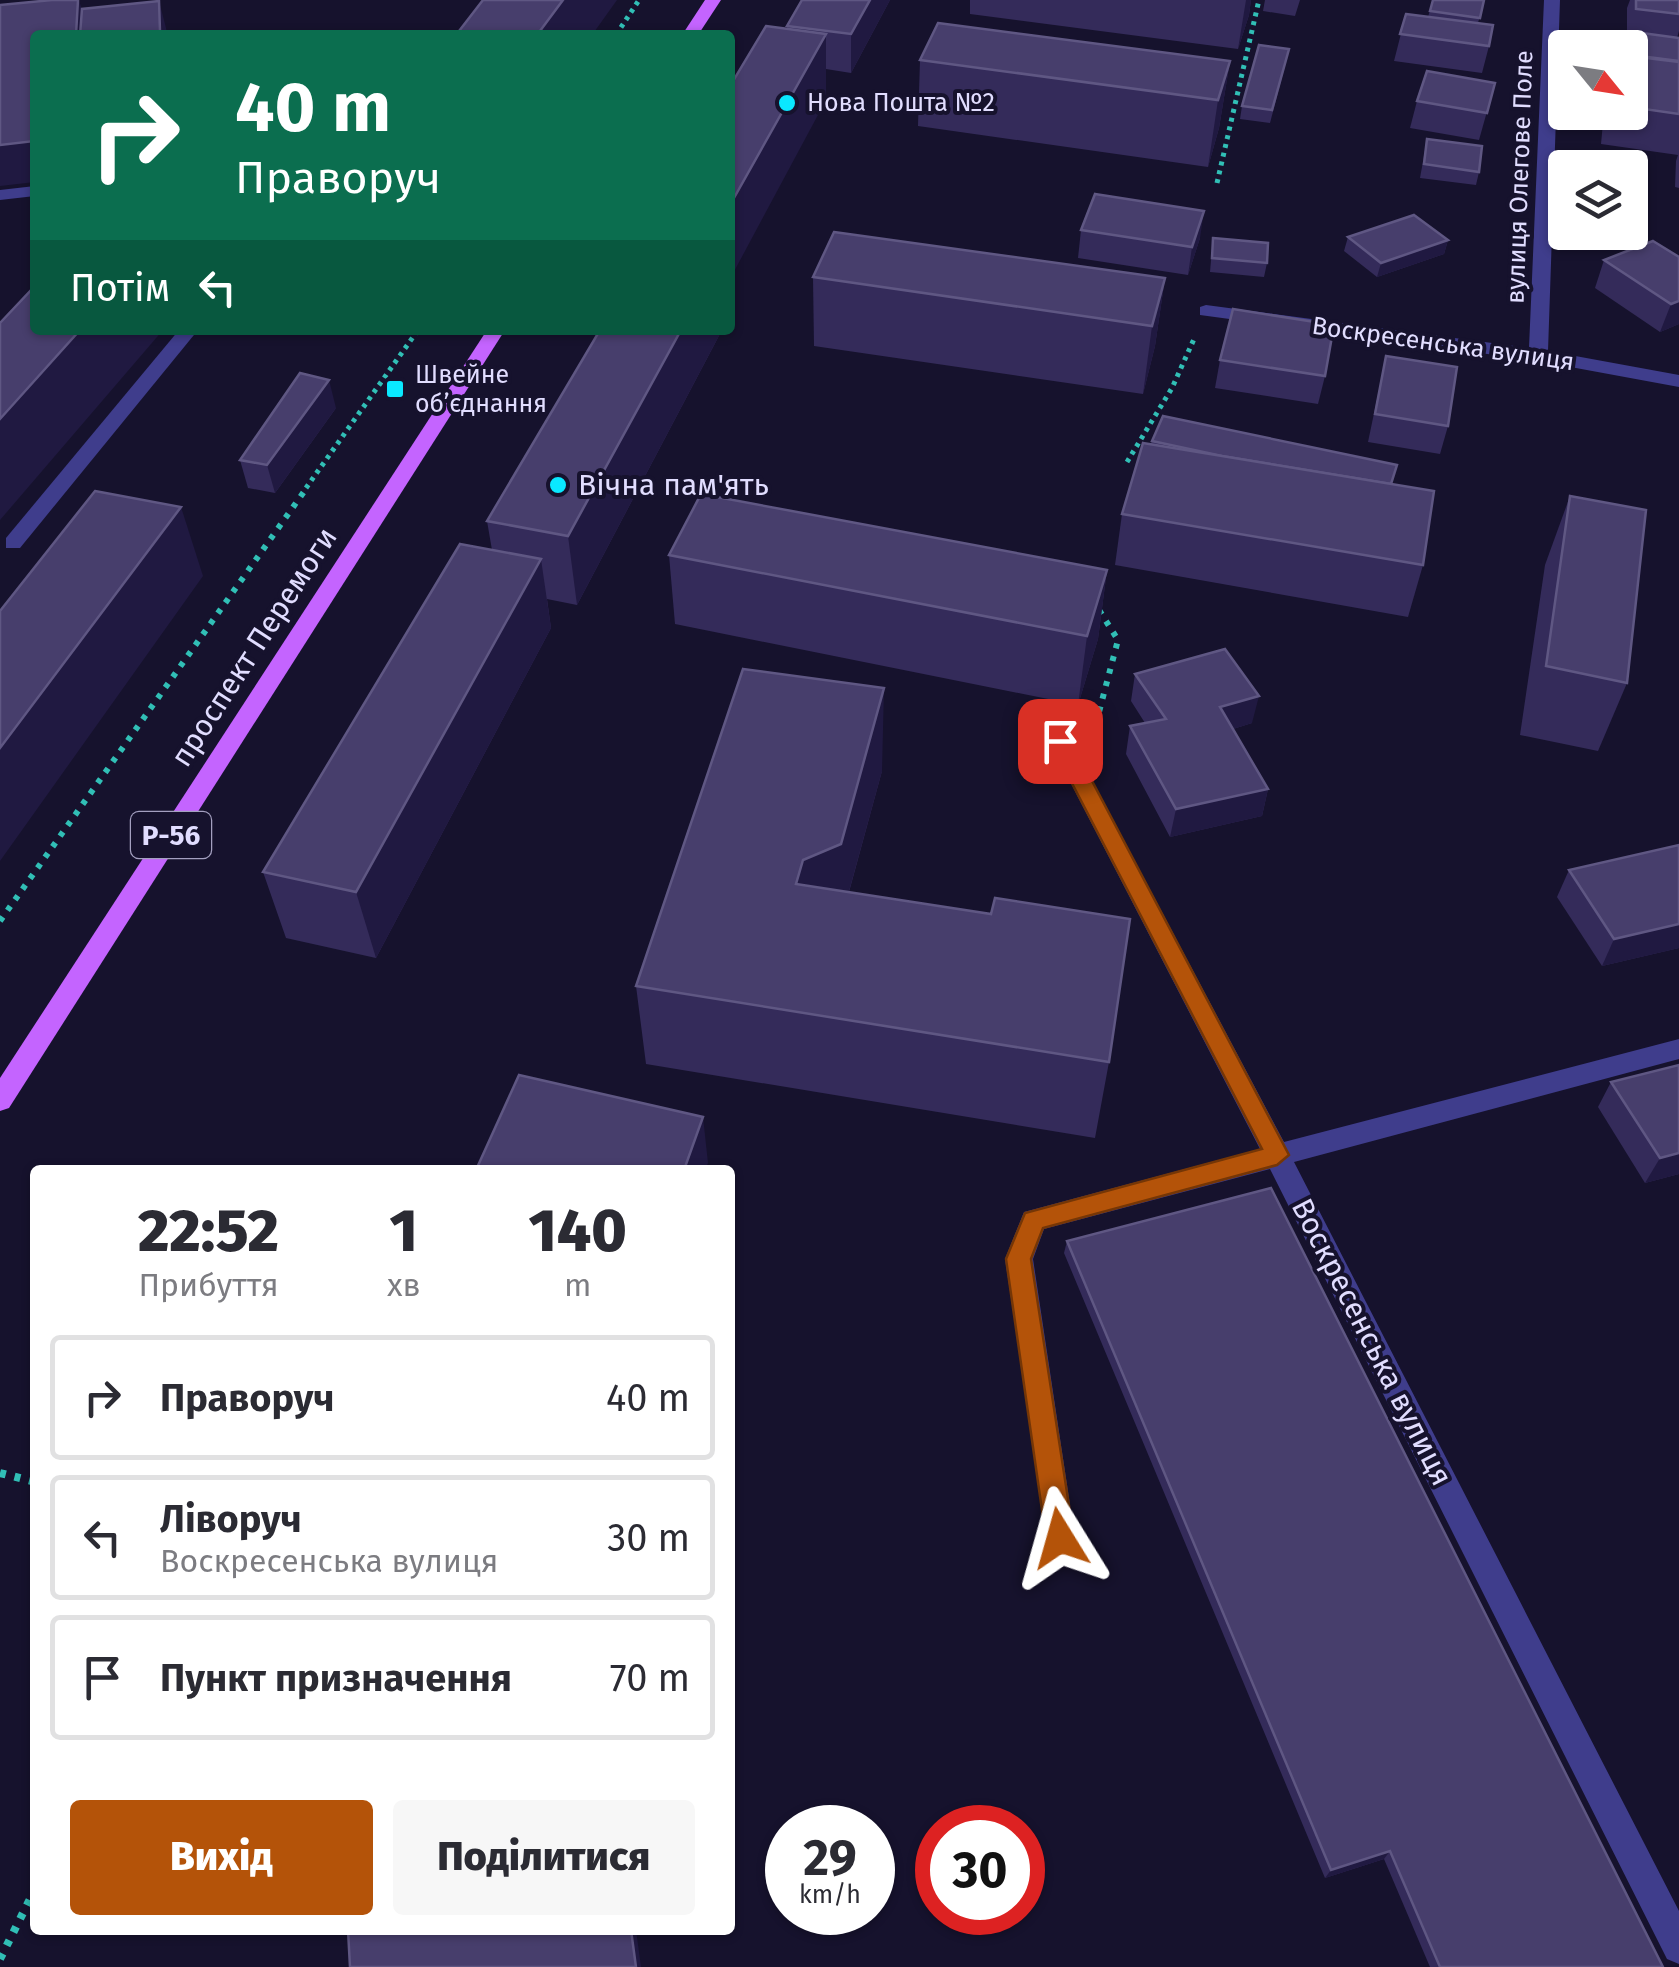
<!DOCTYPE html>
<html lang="uk">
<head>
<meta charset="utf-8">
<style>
	body { margin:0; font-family:"Fira Sans",sans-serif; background:#f7f7f7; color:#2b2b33; height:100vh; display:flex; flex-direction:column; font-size:38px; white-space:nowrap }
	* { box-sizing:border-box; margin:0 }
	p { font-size:32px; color:#7c7c81 }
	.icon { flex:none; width:55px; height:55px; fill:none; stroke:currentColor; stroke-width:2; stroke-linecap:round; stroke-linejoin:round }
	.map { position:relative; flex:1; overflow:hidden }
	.sheet { position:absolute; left:30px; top:1165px; width:705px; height:770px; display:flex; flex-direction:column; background:#fff; border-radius:10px; box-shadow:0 2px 8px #0004 }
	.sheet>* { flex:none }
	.top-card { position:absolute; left:30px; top:30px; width:705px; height:305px; border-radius:10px; box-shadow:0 2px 8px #0004; background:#0b6e4f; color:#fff; overflow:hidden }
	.needle { width:65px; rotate:120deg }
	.buttons { position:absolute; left:1548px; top:30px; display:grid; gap:20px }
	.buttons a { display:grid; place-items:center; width:100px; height:100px; border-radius:10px; background:#fff; box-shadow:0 2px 8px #0004; font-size:50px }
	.speed { position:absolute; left:765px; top:1805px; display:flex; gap:20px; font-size:50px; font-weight:700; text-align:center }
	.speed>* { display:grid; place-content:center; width:130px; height:130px; border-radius:50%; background:#fff; box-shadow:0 2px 8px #0004; line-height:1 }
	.speed small { font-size:25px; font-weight:400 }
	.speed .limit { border:15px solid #d22; background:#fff; color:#111 }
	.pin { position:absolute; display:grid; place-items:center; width:85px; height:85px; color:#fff; margin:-42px; border-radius:20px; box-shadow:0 5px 15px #0006 }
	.me { position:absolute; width:110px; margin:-55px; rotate:352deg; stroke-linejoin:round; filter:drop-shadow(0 0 8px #0008) }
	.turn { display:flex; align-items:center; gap:35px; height:210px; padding:0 40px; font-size:45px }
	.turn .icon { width:130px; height:130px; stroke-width:2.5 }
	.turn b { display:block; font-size:70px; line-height:85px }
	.then { display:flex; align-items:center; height:95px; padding:0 40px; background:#0003; gap:20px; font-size:38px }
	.eta { display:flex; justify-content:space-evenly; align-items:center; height:170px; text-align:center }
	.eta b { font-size:60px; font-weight:800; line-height:70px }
	.primary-button { display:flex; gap:20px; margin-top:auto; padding:20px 40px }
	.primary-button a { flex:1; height:115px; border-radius:10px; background:#b45309; color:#fff; font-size:40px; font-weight:800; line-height:115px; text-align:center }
	.primary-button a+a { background:#f7f7f7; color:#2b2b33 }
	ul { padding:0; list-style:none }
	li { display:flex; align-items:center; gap:30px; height:125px; margin:0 20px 15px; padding:0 20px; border:5px solid #e1e1e2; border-radius:10px }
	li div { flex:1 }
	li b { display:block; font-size:38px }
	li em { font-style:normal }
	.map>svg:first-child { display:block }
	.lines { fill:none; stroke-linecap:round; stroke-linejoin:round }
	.path-far2 { stroke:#31bfb6; stroke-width:5; stroke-dasharray:4 5; stroke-linecap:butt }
	.path-far1 { stroke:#31bfb6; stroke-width:6; stroke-dasharray:5 8; stroke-linecap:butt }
	.path { stroke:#31bfb6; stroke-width:8; stroke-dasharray:6 9; stroke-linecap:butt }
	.minor { fill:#3f3d8c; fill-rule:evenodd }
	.major { fill:#c464ff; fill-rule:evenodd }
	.wall { fill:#342b5a }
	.shaded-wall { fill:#201941 }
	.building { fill:#473e6c; stroke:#5f5783; stroke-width:2.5 }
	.route { fill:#b45309; stroke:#753606; stroke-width:2.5 }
	.poi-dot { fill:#0ae8ff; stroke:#16122d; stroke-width:4 }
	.labels { text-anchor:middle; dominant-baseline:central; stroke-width:8; stroke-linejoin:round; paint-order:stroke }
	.far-poi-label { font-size:25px; fill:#e1ddff; stroke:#16122d; text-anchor:start }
	.far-street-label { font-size:25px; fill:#e1ddff; stroke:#16122d }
	.shield { fill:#16122d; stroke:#a4a0c0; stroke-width:2.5 }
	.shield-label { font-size:28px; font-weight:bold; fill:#e1ddff }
	.poi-label { font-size:30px; fill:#e1ddff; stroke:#16122d; text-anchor:start }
	.street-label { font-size:30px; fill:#e1ddff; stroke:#16122d }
</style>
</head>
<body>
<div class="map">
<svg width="1679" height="1967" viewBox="0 0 1679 1967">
	<rect width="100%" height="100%" fill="#16122d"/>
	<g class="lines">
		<g class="path-far2">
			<path d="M616,35L639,0"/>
			<path d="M1217,183L1259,0"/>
			<path d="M1127,462L1172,388L1194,339"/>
			<path d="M306,488L418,330"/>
		</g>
		<g class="path-far1">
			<path d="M1089,719L1099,712L1118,640L1099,610"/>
			<path d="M0,921L308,486"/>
		</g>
		<g class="path">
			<path d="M0,1473L35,1482"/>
			<path d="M0,1959L35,1889"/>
		</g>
		<g class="minor">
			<path d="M1544,0H1560L1548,351L1679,375V387L1538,361L1200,315V307L1206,305L1529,348Z"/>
			<path d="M35,186V196L0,200V190Z"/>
			<path d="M179,330H198L20,548H6V538Z"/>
			<path d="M1060,733L1071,741L1284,1142L1679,1039V1059L1294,1162L1679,1911V1964L1667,1959L1270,1169L1044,1229L1033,1259L1075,1538L1071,1548L1060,1553L1049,1548L1005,1259L1024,1212L1260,1149L1049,741Z"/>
		</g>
		<g class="major">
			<path d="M705,0H721L698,35H682Z"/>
			<path d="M487,330H505L9,1108L0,1111V1078Z"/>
		</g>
	</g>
	<g class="wall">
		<path d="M890,0L851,73L826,69V100L787,28V26Z"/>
		<path d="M970,0H1251L1249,15L1238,49L970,14Z"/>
		<path d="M1265,0H1300L1295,16L1263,11Z"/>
		<path d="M1433,0H1484L1478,23L1489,46L1482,73L1394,61L1406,14L1428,17Z"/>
		<path d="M1630,0H1679V31L1677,38H1679V188L1675,187L1676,161L1678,155L1601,144L1604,112H1630V56H1634L1640,37L1627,36V8Z"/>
		<path d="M920,60L1230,61L1219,128L1208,167L918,126Z"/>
		<path d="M1286,62L1270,123L1240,119L1242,106Z"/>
		<path d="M1495,83L1479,140L1410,128L1417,101Z"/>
		<path d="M1427,139L1479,172L1476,185L1420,178Z"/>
		<path d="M1081,230L1200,238L1188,275L1078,258Z"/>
		<path d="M1348,237L1448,240L1444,254L1377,277L1344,251Z"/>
		<path d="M1213,238L1267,263L1264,277L1210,272Z"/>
		<path d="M1679,257V324L1660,332L1595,288L1604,260Z"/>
		<path d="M813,277L1165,278L1155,346L1143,394L814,346Z"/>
		<path d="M600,330H722L577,605L547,599L551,628L376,958L286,938L263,872L492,550L487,521Z"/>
		<path d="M1386,356L1448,426L1440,454L1368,442Z"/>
		<path d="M1220,360L1325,376L1318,404L1215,388Z"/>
		<path d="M336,408L275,493L248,488L240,460Z"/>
		<path d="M1152,441L1392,484L1423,565L1408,617L1115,565L1122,514Z"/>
		<path d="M1570,496L1627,683L1598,751L1520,735L1545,565Z"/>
		<path d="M669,555L1107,570L1098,639L1078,705L675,624Z"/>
		<path d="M1135,674L1252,723L1233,729L1268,789L1262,816L1170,837L1126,754L1130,726L1145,723L1131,701Z"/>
		<path d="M882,771L849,892L1109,1062L1095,1138L646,1064L636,986Z"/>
		<path d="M1679,845V948L1602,966L1557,897L1569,870Z"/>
		<path d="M1611,1082L1679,1174L1645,1183L1598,1107Z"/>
		<path d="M1067,1241L1663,1967H1430L1384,1859L1325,1878L1064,1253Z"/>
	</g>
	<g class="shaded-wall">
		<path d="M78,0H79L89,35H76Z"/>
		<path d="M563,0H617L592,35H537Z"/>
		<path d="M870,0H890L851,73V34Z"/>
		<path d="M1246,0H1251L1249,15L1238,49Z"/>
		<path d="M159,1L166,28L167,35H117Z"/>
		<path d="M826,34V100L730,279V205Z"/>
		<path d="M1230,61L1219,128L1208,167L1218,100Z"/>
		<path d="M35,141V182L0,186V145Z"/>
		<path d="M1204,211L1200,238L1188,275L1192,247Z"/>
		<path d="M1448,240L1444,254L1377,277L1381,263Z"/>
		<path d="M1165,278L1155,346L1143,394L1152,326Z"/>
		<path d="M1679,301V324L1660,332L1671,304Z"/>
		<path d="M80,330H163L0,520V419Z"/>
		<path d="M681,330H722L577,605L568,536Z"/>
		<path d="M329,380L336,408L275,493L267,465Z"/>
		<path d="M181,507L203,576L0,861V748Z"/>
		<path d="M541,559L551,628L376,958L356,892Z"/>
		<path d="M1107,570L1098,639L1078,705L1087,636Z"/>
		<path d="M884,688L882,771L840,924L796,884L803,860Z"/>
		<path d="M1259,696L1252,723L1214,735L1220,707Z"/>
		<path d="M1268,789L1262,816L1170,837L1176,809Z"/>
		<path d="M1679,924V948L1602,966L1614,939Z"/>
		<path d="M703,1117L708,1163L705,1170H684Z"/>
		<path d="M1679,1153V1174L1645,1183L1660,1158Z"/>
		<path d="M1390,1851L1384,1859L1325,1878L1331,1870Z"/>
		<path d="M631,1930H636L641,1967H636Z"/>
	</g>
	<g class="building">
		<path d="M52,0H78L76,35H35V141L0,145V5Z"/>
		<path d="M483,0H563L537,35H456Z"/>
		<path d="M802,0H870L851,34L787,26Z"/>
		<path d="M1433,0H1484L1480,18L1430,11Z"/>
		<path d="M1636,0H1679V14L1636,9Z"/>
		<path d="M159,1L160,31L117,35H80L82,9Z"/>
		<path d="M1406,14L1493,25L1489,46L1400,34Z"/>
		<path d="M938,23L1230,61L1218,100L920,60Z"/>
		<path d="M766,26L826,34L730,205V86Z"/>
		<path d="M1642,33L1679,38V61L1640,56Z"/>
		<path d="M1259,45L1289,49L1272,110L1242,106Z"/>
		<path d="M1630,56L1679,62V114L1630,107Z"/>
		<path d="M1427,71L1495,83L1487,113L1417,101Z"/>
		<path d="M1427,139L1482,146L1479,172L1424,164Z"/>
		<path d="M1095,194L1204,211L1192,247L1081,230Z"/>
		<path d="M1414,215L1448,240L1381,263L1348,237Z"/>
		<path d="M834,232L1165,278L1152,326L813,277Z"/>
		<path d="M1213,238L1268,243L1267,263L1212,258Z"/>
		<path d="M1653,241L1679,257V301L1671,304L1604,260Z"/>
		<path d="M35,286V330H80L0,419V323Z"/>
		<path d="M1233,309L1334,325L1325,376L1220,360Z"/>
		<path d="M600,330H681L568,536L487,521Z"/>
		<path d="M1386,356L1457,367L1448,426L1375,414Z"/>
		<path d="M300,373L329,380L267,465L240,460Z"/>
		<path d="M1163,416L1397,465L1391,484L1222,456L1152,441Z"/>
		<path d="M1143,443L1434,491L1423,565L1122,514Z"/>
		<path d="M95,491L181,507L0,748V611Z"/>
		<path d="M701,494L1107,570L1087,636L669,555Z"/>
		<path d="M1570,496L1646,510L1627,683L1546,666Z"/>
		<path d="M460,544L541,559L356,892L263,872Z"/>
		<path d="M1225,649L1259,696L1220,707L1268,789L1176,809L1130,726L1166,719L1135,674Z"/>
		<path d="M743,669L884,688L841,844L803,860L796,884L991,914L995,898L1130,919L1109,1062L636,986Z"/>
		<path d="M1679,845V924L1614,939L1569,870Z"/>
		<path d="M1679,1065V1153L1660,1158L1611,1082Z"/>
		<path d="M519,1075L703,1117L684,1170H476Z"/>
		<path d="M1271,1188L1663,1967H1440L1390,1851L1331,1870L1067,1241Z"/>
		<path d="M348,1930H631L636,1967H350Z"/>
	</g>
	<path class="route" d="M1060,734L1071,741L1289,1155L1277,1165L1043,1228L1031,1259L1074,1538L1070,1548L1060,1552L1050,1548L1046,1538L1006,1259L1025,1213L1262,1149L1050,741Z"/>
	<g class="poi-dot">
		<circle cx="787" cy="103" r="10"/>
		<rect x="385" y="379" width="20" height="20" rx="5"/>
		<circle cx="558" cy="485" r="10"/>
	</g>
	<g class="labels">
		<g class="far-poi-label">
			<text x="807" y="103">Нова Пошта №2</text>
			<text x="415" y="375">Швейне<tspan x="415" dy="29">об’єднання</tspan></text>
		</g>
		<g class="far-street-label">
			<text transform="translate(1520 177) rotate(-88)">вулиця Олегове Поле</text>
			<text transform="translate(1443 344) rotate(8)">Воскресенська вулиця</text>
		</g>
		<rect class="shield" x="131" y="812" width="80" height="46" rx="8"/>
		<g class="shield-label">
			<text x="171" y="835">Р-56</text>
		</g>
		<g class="poi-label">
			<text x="578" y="485">Вічна пам'ять</text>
		</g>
		<g class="street-label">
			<text transform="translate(254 647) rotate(-57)">проспект Перемоги</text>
			<text transform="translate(1372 1342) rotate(63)">Воскресенська вулиця</text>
		</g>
	</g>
</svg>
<div class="buttons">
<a><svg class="needle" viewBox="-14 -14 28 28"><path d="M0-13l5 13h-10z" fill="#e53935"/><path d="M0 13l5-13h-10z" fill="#7c7c81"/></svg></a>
<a><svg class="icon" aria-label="layers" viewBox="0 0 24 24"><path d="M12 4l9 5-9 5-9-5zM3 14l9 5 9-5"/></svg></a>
</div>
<div class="speed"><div>29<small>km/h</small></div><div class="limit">30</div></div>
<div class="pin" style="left:1060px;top:741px;background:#d93025"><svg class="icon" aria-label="arrive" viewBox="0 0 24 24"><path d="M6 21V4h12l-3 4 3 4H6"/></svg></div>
<svg class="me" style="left:1060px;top:1538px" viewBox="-20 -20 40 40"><path d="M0-17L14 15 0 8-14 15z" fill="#b45309" stroke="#fff" stroke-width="4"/></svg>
<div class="top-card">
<div class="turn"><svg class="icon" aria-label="right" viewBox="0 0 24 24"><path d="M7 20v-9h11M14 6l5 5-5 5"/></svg><div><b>40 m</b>Праворуч</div></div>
<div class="then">Потім<svg class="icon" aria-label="left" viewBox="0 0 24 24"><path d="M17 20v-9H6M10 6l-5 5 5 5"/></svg></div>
</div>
<section class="sheet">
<div class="eta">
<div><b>22:52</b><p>Прибуття</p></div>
<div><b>1</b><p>хв</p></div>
<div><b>140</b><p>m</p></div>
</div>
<ul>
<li><svg class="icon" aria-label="right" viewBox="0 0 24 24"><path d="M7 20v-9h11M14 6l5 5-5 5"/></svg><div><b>Праворуч</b></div><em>40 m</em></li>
<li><svg class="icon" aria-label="left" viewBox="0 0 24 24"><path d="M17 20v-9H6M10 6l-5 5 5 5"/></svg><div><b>Ліворуч</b><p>Воскресенська вулиця</p></div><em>30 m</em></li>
<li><svg class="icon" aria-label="arrive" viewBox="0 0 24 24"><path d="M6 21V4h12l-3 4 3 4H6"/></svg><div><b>Пункт призначення</b></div><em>70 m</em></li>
</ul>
<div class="primary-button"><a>Вихід</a><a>Поділитися</a></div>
</section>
</div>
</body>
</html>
